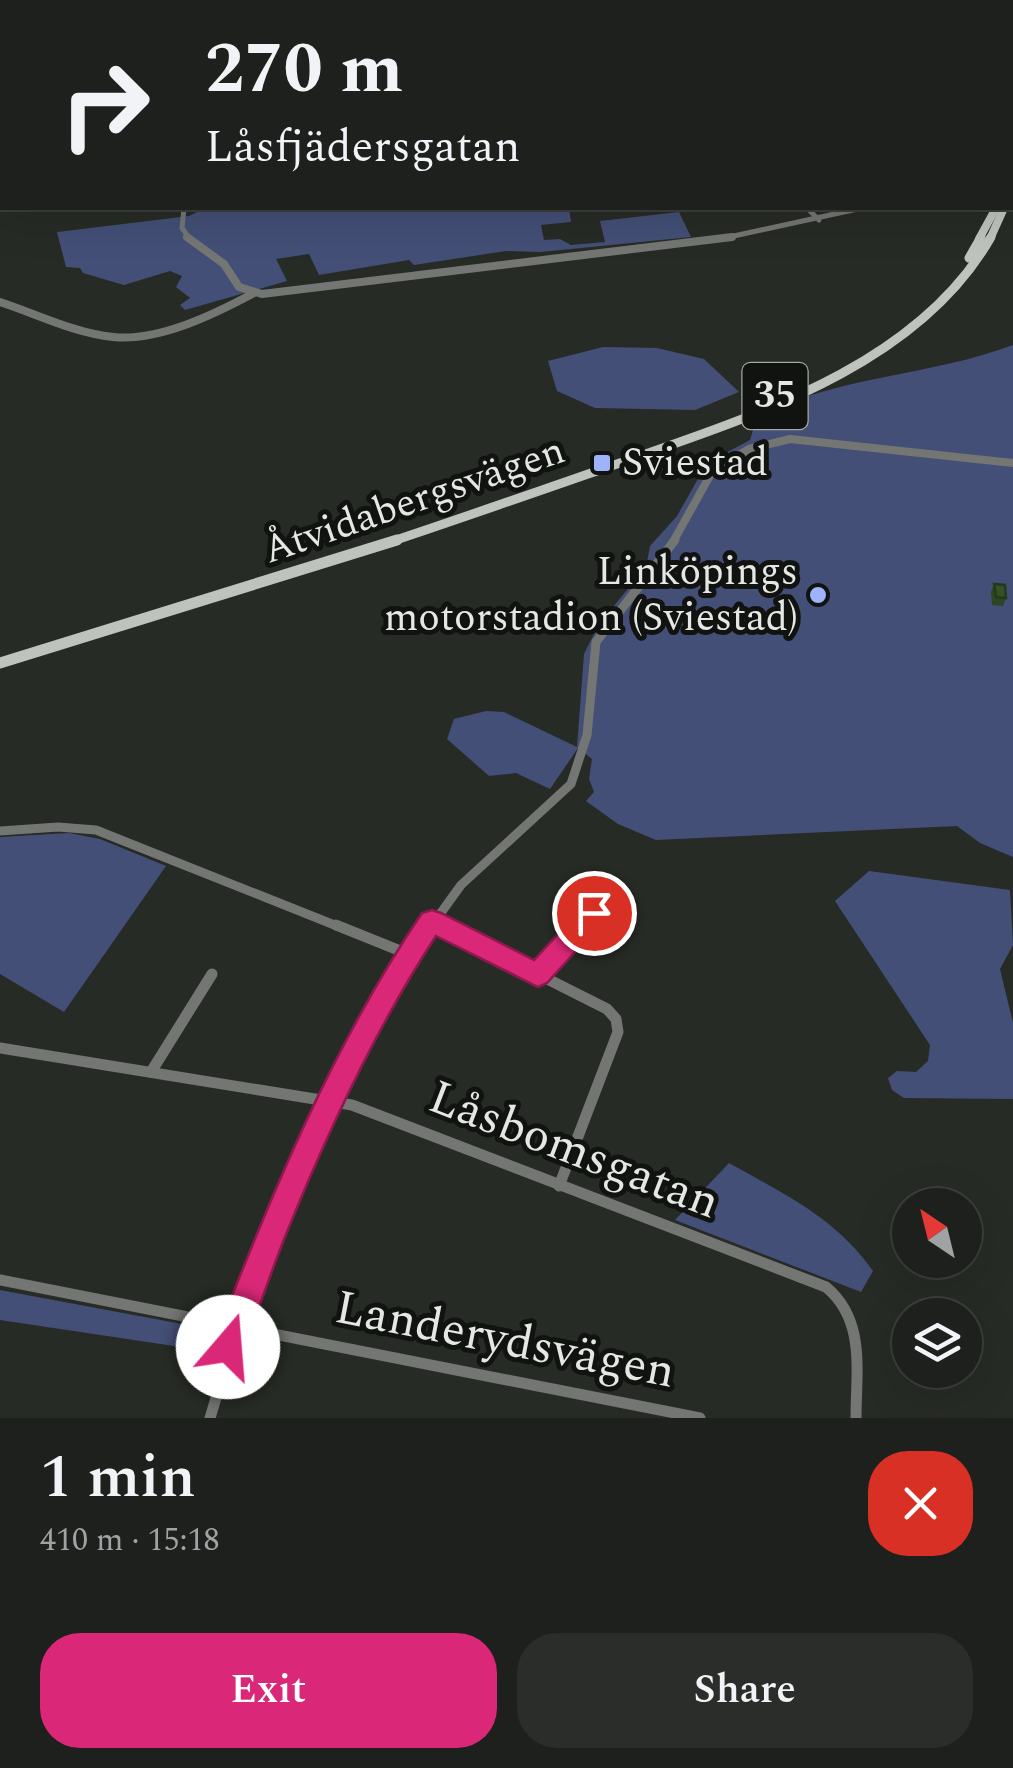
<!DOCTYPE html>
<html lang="en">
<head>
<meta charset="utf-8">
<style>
	body { margin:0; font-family:Spectral,serif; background:#2a2d29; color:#f1f3f6; height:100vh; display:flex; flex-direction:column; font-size:38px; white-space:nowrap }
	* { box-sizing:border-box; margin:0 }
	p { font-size:32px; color:#a0a3a3 }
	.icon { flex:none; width:55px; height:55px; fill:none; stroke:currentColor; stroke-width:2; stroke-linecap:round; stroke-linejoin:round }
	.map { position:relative; height:1418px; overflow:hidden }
	.sheet { display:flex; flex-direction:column; background:#1d201c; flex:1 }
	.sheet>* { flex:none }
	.guide { position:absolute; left:0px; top:0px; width:1015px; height:210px; box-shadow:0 10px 40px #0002,0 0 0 2px #3b3e3b; background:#1d201c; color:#f1f3f6; overflow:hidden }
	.needle { width:65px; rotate:325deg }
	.fabs { position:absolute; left:892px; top:1188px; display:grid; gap:20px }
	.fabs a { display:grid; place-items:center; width:90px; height:90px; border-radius:50%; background:#1d201c; box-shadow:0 10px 40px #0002,0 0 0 2px #3b3e3b; font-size:50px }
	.pin { position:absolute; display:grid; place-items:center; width:85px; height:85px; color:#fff; margin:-42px; border:5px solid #fff; border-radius:50%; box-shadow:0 2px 10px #0007 }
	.me { position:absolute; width:110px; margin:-55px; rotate:18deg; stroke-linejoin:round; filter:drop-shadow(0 0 8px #0008) }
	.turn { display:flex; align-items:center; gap:35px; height:210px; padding:0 40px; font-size:45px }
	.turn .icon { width:130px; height:130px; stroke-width:2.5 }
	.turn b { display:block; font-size:70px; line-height:85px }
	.round { display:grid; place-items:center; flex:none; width:105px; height:105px; border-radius:40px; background:#2a2d29 }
	.overview { display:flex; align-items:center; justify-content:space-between; height:170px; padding:0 40px }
	h1 { font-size:60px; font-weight:600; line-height:75px }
	.action { display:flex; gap:20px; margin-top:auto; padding:20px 40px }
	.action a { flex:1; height:115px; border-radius:40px; background:#db2777; color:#fff; font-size:40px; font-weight:600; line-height:115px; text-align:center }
	.action a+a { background:#2a2d29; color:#f1f3f6 }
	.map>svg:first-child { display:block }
	.green { fill:#434f76 }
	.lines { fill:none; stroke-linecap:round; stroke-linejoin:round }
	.stream { stroke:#484c64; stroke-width:2.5 }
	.minor-far3 { stroke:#747673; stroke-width:5 }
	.minor-far2 { stroke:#747673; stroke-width:8 }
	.minor-far1 { stroke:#747673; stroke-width:9 }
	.minor { stroke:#747673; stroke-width:11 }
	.major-far2 { stroke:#bfc3bd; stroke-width:8 }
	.major-far1 { stroke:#bfc3bd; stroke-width:9 }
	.major { stroke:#bfc3bd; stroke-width:11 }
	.wall { fill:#2e4522 }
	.building { fill:#355027; stroke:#25381b; stroke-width:2.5 }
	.route { fill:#db2777; stroke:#8e194d; stroke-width:2.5 }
	.poi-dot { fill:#9db4fd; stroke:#111310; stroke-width:4 }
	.labels { text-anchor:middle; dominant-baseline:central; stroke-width:10; stroke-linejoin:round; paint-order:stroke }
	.shield { fill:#111310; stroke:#a5a7a4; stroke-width:2.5 }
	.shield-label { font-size:38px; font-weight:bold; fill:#e4e7e3 }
	.poi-label { font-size:40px; fill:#e4e7e3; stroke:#111310; text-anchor:start }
	.street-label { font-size:40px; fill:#e4e7e3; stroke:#111310 }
	.near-street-label { font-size:48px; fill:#e4e7e3; stroke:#111310 }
</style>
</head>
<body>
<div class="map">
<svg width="1013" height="1418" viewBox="0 0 1013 1418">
	<rect width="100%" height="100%" fill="#272b25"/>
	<g class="green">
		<path d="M205,208H569L571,222L541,225L544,240L560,239L571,245L605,242L600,221L679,212L691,237L541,252L506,251L414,265L409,260L319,275L309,254L276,259L287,281L185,310L180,305L190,298L176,287L182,276L170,271L124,285L83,273L80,268L66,267L57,232L189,216Z"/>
		<path d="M1013,345V857L980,843L957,826L656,840L618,824L586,801L594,792L589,779L592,759L578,748L550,789L516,773L489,776L447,739L454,719L486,711L504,712L577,747L584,654L599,624L646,567L650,546L677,516L703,470L718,457L750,440L757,417C835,376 931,376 1013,345Z"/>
		<path d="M603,347L657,348L704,359L739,392L695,410L595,408L557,391L548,361Z"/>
		<path d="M69,833L100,839L166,866L64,1012L0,974V837Z"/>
		<path d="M869,871L1010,890L1013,945L1000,969L1013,1023V1099L904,1098L892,1090L888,1078L897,1071L916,1072L928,1061L930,1045L835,901Z"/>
		<path d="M729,1163C784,1194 836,1218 873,1271L861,1292L675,1220Z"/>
		<path d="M0,1290L198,1327L205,1352V1376L193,1355L174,1346L0,1320Z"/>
	</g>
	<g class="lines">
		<g class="stream">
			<path d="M75,0L121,2"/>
			<path d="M0,2L21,0"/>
		</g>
		<g class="minor-far3">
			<path d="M184,208L182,228L190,239"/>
			<path d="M807,208L819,220"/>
			<path d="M720,239L862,208"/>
		</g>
		<g class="minor-far2">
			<path d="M187,237L224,264L239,287L262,294L732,237"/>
			<path d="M0,302C37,314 74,333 113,337C158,342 215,314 254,293"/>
			<path d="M673,542L713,470L749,449L790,439L1013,463"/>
		</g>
		<g class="minor-far1">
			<path d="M0,831L58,827L96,830L342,928"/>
			<path d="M431,921L445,928"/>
			<path d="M430,928L461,885L571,784L587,735L596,642L675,540"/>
			<path d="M580,928L594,913"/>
		</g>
		<g class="minor">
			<path d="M336,925L408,954"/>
			<path d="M440,925L607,1009L616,1019L618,1032L559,1186"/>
			<path d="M537,975L583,925"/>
			<path d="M0,1048L352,1105L826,1287C866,1320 856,1371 856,1418"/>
			<path d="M151,1072L212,974"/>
			<path d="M0,1280L700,1418"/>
			<path d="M210,1418L249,1288L331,1102L389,985L432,925"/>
		</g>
		<g class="major-far2">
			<path d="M979,239L996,208"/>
			<path d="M990,239L1004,208"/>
		</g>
		<g class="major-far1">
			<path d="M969,258L981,237"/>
			<path d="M390,542C465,517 539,491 614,465C747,418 917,368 991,237"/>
		</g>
		<path class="major" d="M0,663L397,540"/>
	</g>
	<path class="wall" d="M994,584L1006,598L1003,606L992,605L991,592Z"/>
	<path class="building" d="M994,584L1005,585L1006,598L996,597Z"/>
	<path class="route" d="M594,902L603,905L607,913L603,921L547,983L538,987L436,936C375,1029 327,1133 285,1237C269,1277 256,1318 240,1359L228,1363L217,1359L212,1347C270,1197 332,1046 422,913L432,910L441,913L534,960L585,905Z"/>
	<g class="poi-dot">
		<rect x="592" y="453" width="20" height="20" rx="5"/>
		<circle cx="818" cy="595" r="10"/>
	</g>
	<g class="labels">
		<rect class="shield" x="742.5" y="363" width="65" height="66" rx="8"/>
		<g class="shield-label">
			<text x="775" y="396">35</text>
		</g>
		<g class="poi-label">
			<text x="622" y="463">Sviestad</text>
			<text x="798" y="572" text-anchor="end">Linköpings<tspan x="798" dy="46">motorstadion (Sviestad)</tspan></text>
		</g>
		<g class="street-label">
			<text transform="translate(414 501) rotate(-19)">Åtvidabergsvägen</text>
		</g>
		<g class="near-street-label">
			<text transform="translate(574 1150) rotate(21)">Låsbomsgatan</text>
			<text transform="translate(505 1340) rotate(11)">Landerydsvägen</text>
		</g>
	</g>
</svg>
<div class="fabs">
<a><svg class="needle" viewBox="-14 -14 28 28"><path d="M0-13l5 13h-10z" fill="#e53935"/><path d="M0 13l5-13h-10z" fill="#a0a3a3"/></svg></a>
<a><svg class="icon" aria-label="layers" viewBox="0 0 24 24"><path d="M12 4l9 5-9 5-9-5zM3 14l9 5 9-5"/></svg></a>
</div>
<div class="pin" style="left:594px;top:913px;background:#d93025"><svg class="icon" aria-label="arrive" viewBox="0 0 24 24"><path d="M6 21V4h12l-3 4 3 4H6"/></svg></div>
<svg class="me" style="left:228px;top:1347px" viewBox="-20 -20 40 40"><circle r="19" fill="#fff"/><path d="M0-13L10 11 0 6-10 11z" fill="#db2777"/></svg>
<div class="guide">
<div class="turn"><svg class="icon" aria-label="right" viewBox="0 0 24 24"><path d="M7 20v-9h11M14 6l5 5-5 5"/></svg><div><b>270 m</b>Låsfjädersgatan</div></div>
</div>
</div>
<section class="sheet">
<div class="overview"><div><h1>1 min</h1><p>410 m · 15:18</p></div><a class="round" style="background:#d93025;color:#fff"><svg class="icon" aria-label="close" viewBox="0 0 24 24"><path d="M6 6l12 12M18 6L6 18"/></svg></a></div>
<div class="action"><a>Exit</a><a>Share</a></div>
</section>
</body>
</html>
